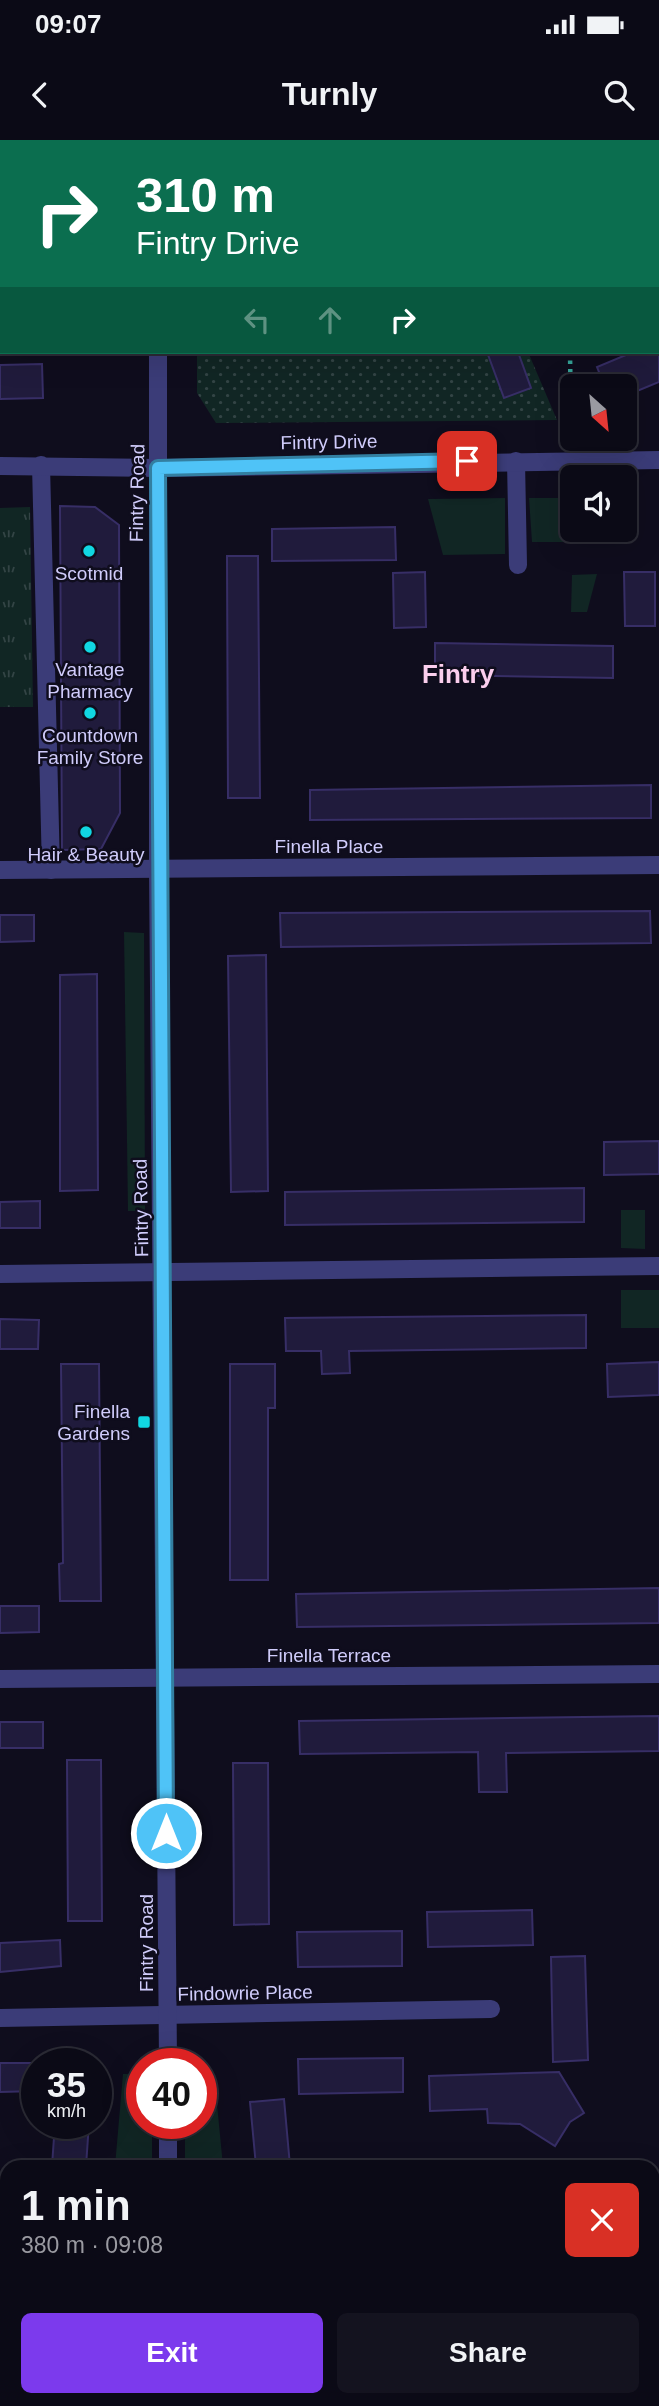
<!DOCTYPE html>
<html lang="en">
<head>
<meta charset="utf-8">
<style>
	body { margin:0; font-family:Arial,sans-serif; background:#14131f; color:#f1f3f6; height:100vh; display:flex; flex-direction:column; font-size:26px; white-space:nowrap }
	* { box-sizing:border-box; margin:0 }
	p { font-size:23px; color:#9a9aa1 }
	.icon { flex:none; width:38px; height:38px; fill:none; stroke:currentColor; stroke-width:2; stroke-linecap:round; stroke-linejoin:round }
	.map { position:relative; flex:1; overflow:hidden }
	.sheet { position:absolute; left:0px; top:2020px; width:660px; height:247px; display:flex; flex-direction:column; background:#0b0a16; border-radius:21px 21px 0 0; box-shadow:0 7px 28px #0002,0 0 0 2px #2b2b35 }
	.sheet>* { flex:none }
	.hud { position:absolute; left:0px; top:0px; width:660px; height:214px; box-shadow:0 7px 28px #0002,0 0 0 2px #2b2b35; background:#0b6e4f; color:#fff; overflow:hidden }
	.needle { width:46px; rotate:153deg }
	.buttons { position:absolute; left:560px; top:234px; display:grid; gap:14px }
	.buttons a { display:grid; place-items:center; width:77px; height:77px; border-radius:10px; background:#0b0a16; box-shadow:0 7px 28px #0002,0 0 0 2px #2b2b35; font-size:35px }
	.speed { position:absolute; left:21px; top:1908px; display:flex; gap:14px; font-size:35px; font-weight:700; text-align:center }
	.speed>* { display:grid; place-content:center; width:91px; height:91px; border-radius:50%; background:#0b0a16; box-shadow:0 7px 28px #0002,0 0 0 2px #2b2b35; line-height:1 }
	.speed small { font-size:18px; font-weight:400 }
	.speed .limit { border:10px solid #d22; background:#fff; color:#111 }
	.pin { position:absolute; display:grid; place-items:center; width:60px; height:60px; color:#fff; margin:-30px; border-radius:14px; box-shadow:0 4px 10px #0006 }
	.me { position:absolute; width:77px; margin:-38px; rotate:0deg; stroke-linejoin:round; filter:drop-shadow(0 0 5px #0008) }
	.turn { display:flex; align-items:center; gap:24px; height:147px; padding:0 21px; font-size:32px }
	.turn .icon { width:91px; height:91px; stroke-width:2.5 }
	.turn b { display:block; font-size:49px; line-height:60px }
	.lanes { display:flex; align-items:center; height:66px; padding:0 21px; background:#0003; justify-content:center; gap:35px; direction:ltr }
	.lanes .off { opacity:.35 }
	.round { display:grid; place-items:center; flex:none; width:74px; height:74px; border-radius:10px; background:#14131f }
	.summary { display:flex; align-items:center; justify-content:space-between; height:119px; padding:0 21px }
	h1 { font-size:42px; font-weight:800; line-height:52px }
	.button { display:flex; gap:14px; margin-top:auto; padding:14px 21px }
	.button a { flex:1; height:80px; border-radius:10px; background:#7c3aed; color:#fff; font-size:28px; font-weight:800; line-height:80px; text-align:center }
	.button a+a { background:#14131f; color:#f1f3f6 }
	.status { display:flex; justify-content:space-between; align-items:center; height:49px; padding:0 35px; background:#0b0a16; direction:ltr }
	.status svg { height:19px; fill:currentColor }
	header { display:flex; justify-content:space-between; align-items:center; height:91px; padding:0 21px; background:#0b0a16; font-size:32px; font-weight:800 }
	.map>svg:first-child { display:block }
	.grass { fill:#112624 }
	.park { fill:url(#park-tufts) }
	.garden { fill:url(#garden-dots) }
	.building { fill:#201b3c; stroke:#372e66; stroke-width:2 }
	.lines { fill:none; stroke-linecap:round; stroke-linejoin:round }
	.path { stroke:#36a69a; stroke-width:4.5; stroke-dasharray:3.5 5; stroke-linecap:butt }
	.service { stroke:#3b3c78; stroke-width:18 }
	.minor { stroke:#3b3c78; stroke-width:18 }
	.tertiary { stroke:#3b3c78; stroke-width:18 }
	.route-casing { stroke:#337fa1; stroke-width:18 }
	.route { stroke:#4fc3f7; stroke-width:12 }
	.poi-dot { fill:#11d7e2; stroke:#0f0d1d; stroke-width:2.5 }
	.labels { text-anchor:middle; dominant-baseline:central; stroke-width:5; stroke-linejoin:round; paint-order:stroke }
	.street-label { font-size:19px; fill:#d0ccfb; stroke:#0f0d1d }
	.poi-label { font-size:19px; fill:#d0ccfb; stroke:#0f0d1d }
	.district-label { font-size:26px; font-weight:bold; fill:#fbceed; stroke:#0f0d1d }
</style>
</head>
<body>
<div class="status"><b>09:07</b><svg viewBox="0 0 49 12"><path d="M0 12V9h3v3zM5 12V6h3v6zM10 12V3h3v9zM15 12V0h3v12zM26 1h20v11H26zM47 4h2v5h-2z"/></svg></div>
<header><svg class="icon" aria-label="back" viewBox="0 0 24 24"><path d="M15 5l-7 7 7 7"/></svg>Turnly<svg class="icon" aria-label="search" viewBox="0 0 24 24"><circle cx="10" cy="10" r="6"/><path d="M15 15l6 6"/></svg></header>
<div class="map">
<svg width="659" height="2266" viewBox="0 0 659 2266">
	<defs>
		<pattern id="park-tufts" width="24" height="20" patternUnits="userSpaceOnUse" patternTransform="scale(1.75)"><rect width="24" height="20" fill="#112624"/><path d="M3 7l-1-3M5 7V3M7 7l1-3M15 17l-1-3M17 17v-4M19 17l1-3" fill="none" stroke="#334445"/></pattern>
		<pattern id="garden-dots" width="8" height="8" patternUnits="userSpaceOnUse" patternTransform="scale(1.75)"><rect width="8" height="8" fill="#112624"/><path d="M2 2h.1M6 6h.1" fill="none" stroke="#334445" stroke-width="1.8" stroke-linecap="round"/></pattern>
	</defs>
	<rect width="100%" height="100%" fill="#0f0d1d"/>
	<g class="grass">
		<path d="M505,358V414L443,415L428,359Z"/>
		<path d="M529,358H572V390H607L604,402H532Z"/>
		<path d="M597,434L587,472H571L572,435Z"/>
		<path d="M124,792L144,793L145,1071H128Z"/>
		<path d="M621,1070H645V1109L621,1108Z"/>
		<rect x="621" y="1150" width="38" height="38"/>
		<path d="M201,1933H214L223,2026H185V1983H201Z"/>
		<path d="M123,1934H142V1983H152V2026H115Z"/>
	</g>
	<path class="park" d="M30,367L33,567H0V368Z"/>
	<path class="garden" d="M197,212H528L557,280L216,283L197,253Z"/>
	<g class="building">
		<path d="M487,212H518L531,248L504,258Z"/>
		<path d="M633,212H659V242L625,256V247H605L597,227Z"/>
		<path d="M42,224L43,258L0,259V225Z"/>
		<path d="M60,366L95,367L119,385L120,673L101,709L62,710Z"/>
		<path d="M395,387L396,420L272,421V389Z"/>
		<path d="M227,416H258L260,658H228Z"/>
		<path d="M425,432L426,487L394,488L393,433Z"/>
		<path d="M624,432H655V486H625Z"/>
		<path d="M435,503L613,506V538L435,535Z"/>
		<path d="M651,645V678L310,680V650Z"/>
		<path d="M650,771L651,803L281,807L280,773Z"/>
		<path d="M0,775H34V801L0,802Z"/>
		<path d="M266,815L268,1051L231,1052L228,816Z"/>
		<path d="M97,834L98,1050L60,1051V835Z"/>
		<path d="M659,1001V1034L604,1035V1002Z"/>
		<path d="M584,1048V1082L285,1085V1052Z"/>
		<path d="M40,1061V1088H0V1062Z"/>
		<path d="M586,1175V1208L349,1211L350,1233L322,1234L321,1211H286L285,1178Z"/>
		<path d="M0,1179L39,1180L38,1209H0Z"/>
		<path d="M659,1222V1255L608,1257L607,1224Z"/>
		<path d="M61,1224H99L101,1461H60L59,1424L63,1423Z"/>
		<path d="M230,1224H275V1268H268V1440H230Z"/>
		<path d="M659,1448V1483L297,1487L296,1454Z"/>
		<path d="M0,1466H39V1492L0,1493Z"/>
		<path d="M659,1576V1611L506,1613L507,1652H479L478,1612L300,1614L299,1581Z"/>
		<rect x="0" y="1582" width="43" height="26"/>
		<path d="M67,1620H101L102,1781H68Z"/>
		<path d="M233,1623H268L269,1784L234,1785Z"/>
		<path d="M532,1770L533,1805L428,1807L427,1772Z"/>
		<path d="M402,1791V1826L298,1827L297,1792Z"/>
		<path d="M60,1800L61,1826L0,1832V1803Z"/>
		<path d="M585,1816L588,1920L553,1922L551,1817Z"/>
		<path d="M403,1918V1952L299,1954L298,1919Z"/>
		<path d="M0,1923H35L36,1951L0,1952Z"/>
		<path d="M559,1932L584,1973L570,1982L555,2006L520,1984L488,1983L487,1969L430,1971L429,1936Z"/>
		<path d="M284,1959L290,2026H256L250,1962Z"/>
		<path d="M55,1983H89L86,2026H52Z"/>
	</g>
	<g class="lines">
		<path class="path" d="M570,212L571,284"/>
		<g class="service">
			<path d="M609,2L611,0"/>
			<path d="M516,321L518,425"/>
			<path d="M41,325L51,730"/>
			<path d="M144,2259L147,2266"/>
			<path d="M215,2266L217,2259"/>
		</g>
		<g class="minor">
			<path d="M0,33H2"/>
			<path d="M0,730L659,725"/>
			<path d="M0,1134L659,1126"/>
			<path d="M0,1539L659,1534"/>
			<path d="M0,1878L491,1869"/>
			<path d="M653,2114L659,2109"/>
			<path d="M109,2259V2266"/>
		</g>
		<g class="tertiary">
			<path d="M174,2L175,0"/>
			<path d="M158,212V728L168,1923"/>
			<path d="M0,326L158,328L659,320"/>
			<path d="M168,1983V2026"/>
			<path d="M0,2216L7,2215"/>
		</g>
	</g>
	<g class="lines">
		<g class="route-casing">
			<path id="route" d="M166,1693L158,328L467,321"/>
		</g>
		<use href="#route" class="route"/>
	</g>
	<g class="poi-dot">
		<circle cx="89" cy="411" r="7"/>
		<circle cx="90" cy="507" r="7"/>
		<circle cx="90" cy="573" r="7"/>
		<circle cx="86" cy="692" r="7"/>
		<rect x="137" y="1275" width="14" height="14" rx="3.5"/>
	</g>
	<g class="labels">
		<g class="street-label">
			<text transform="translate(329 302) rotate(-1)">Fintry Drive</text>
			<text transform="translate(137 353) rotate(-89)">Fintry Road</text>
			<text x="329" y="706">Finella Place</text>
			<text transform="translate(141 1068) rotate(-91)">Fintry Road</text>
			<text x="329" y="1515">Finella Terrace</text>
			<text transform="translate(146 1803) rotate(-90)">Fintry Road</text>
			<text transform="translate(245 1853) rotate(-1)">Findowrie Place</text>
		</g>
		<g class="poi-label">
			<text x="89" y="433">Scotmid</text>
			<text x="90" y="529">Vantage<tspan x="90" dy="22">Pharmacy</tspan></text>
			<text x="90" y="595">Countdown<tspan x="90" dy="22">Family Store</tspan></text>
			<text x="86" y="714">Hair &amp; Beauty</text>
			<text x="130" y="1271" text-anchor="end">Finella<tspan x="130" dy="22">Gardens</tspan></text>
		</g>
		<g class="district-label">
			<text x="458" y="534">Fintry</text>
		</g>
	</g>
</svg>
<div class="buttons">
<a><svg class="needle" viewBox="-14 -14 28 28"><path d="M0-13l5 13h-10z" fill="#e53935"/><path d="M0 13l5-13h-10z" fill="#9a9aa1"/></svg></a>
<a><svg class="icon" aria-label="sound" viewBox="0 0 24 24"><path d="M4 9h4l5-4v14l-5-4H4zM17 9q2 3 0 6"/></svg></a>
</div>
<div class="speed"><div>35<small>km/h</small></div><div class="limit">40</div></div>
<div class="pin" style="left:467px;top:321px;background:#d93025"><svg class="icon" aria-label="arrive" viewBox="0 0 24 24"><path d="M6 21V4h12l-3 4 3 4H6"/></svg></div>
<svg class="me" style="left:166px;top:1693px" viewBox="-20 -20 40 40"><circle r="17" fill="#4fc3f7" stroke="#fff" stroke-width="3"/><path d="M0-11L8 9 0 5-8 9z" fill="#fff"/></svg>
<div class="hud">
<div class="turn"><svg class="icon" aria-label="right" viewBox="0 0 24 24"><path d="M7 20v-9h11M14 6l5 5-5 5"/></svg><div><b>310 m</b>Fintry Drive</div></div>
<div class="lanes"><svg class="icon off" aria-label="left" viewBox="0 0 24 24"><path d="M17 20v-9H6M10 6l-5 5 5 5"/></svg><svg class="icon off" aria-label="ahead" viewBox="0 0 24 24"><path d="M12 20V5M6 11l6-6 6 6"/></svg><svg class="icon" aria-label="right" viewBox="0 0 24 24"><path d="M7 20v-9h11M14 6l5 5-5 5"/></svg></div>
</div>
<section class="sheet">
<div class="summary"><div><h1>1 min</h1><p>380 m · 09:08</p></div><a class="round" style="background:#d93025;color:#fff"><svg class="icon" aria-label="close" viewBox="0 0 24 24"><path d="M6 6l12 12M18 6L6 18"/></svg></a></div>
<div class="button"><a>Exit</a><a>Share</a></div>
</section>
</div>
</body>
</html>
